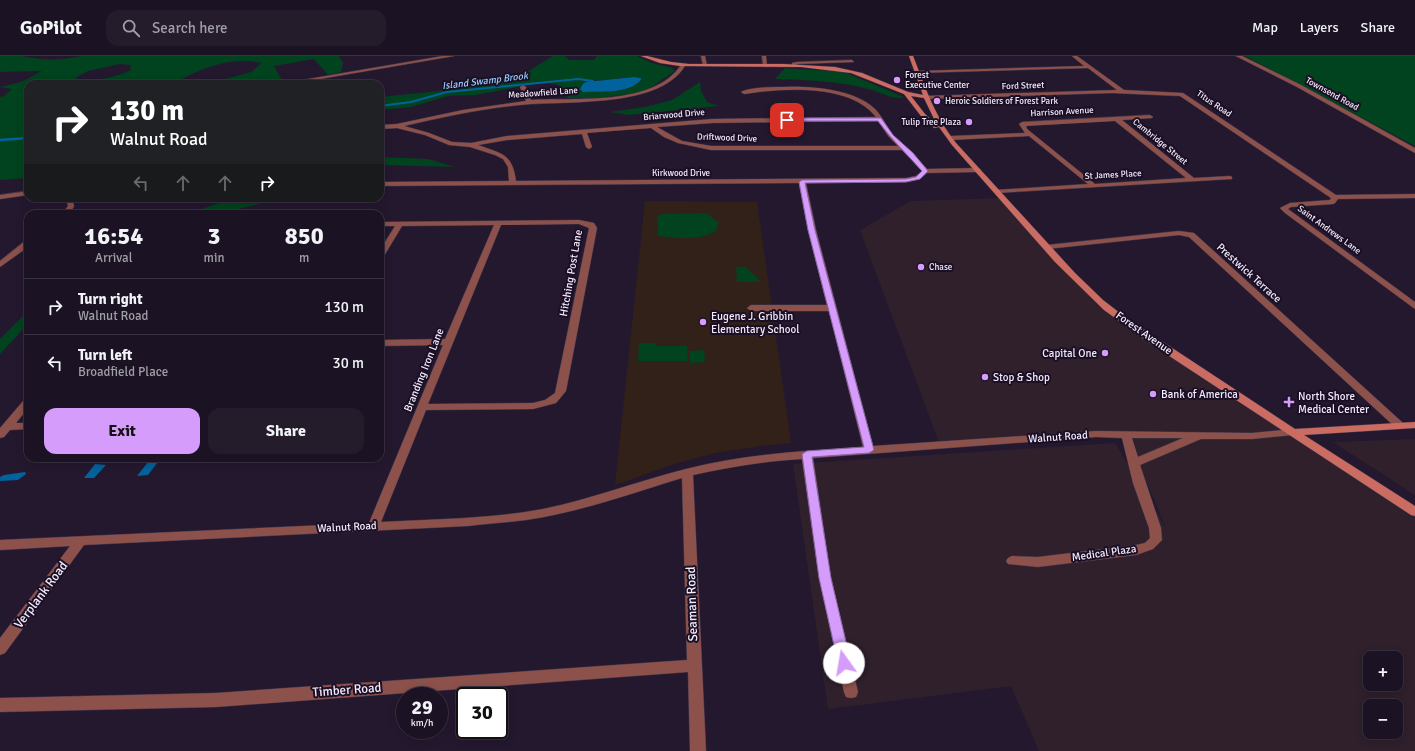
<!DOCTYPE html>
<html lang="en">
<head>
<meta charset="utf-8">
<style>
	body { margin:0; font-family:Signika,sans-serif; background:#241b2b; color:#f1f3f6; height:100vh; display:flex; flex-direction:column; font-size:15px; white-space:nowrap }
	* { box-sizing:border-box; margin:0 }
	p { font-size:13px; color:#a09ea6 }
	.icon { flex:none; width:22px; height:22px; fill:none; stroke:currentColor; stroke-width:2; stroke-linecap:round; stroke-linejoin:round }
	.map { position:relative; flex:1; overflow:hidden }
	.details { position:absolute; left:24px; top:154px; width:360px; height:252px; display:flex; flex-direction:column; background:#1b1223; border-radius:12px; box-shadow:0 2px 10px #0003,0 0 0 1px #393241 }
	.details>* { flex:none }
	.banner { position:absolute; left:24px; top:24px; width:360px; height:122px; border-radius:12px; box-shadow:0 2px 10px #0003,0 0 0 1px #393241; background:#202124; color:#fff; overflow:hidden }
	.tools { position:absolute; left:1363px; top:595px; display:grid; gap:8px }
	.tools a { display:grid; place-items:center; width:40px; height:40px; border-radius:8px; background:#1b1223; box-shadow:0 2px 10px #0003,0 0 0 1px #393241; font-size:20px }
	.speed { position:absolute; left:396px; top:631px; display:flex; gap:8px; font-size:20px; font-weight:700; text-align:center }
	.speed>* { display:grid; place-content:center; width:52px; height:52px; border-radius:50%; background:#1b1223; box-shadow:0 2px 10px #0003,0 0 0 1px #393241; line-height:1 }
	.speed small { font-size:10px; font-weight:400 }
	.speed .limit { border:2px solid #111; border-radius:6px; background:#fff; color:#111 }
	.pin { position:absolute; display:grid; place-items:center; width:34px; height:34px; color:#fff; margin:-17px; border-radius:8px; box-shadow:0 2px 6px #0006 }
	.me { position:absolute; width:44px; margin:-22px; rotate:347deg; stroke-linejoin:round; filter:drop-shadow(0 0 3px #0008) }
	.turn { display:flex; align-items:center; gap:14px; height:84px; padding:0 20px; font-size:18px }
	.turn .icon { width:52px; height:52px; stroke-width:2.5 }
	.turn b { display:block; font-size:28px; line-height:34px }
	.lanes { display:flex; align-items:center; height:38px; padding:0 20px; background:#0003; justify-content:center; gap:20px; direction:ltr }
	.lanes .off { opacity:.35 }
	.eta { display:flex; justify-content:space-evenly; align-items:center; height:68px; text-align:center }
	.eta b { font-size:24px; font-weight:800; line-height:28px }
	.action { display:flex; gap:8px; margin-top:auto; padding:8px 20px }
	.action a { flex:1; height:46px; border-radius:12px; background:#d59cfb; color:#111; font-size:16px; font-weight:800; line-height:46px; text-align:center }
	.action a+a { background:#241b2b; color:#f1f3f6 }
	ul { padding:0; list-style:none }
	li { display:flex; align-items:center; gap:12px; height:56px; padding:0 20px; border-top:1px solid #393241 }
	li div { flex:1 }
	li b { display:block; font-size:15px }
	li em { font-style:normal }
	header { display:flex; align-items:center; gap:24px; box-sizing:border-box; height:56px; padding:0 20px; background:#1b1223; border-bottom:1px solid #393241 }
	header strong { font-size:19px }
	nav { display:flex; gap:22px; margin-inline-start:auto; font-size:14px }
	.search { width:280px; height:36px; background:#241b2b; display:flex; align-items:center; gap:10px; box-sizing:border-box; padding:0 14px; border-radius:12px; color:#a09ea6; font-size:15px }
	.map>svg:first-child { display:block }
	.commercial { fill:#2f202c; fill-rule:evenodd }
	.education { fill:#322119 }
	.green { fill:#01431e; fill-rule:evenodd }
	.water { fill:#02639c }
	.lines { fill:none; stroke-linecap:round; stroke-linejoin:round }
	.stream-far1 { stroke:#02639c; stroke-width:2 }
	.stream { stroke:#02639c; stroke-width:2.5 }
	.street-casing { stroke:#41364c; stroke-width:1 }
	.secondary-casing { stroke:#41364c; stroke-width:1 }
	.street { fill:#8c514b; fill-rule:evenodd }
	.secondary { fill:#cb6c63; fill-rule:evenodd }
	.route { fill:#d59cfb; stroke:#8a65a3 }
	.poi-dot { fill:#d59cfb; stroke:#1b0f25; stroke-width:1.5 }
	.labels { text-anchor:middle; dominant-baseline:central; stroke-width:4; stroke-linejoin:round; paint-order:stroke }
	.far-poi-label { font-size:9px; fill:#f2ebfb; stroke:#1b0f25; text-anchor:start }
	.far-street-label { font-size:9px; fill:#f2ebfb; stroke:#1b0f25 }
	.far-water-label { font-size:10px; font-style:italic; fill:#96cfff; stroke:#1b0f25 }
	.street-label { font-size:11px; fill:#f2ebfb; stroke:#1b0f25 }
	.poi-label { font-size:11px; fill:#f2ebfb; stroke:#1b0f25; text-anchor:start }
	.near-street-label { font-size:13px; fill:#f2ebfb; stroke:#1b0f25 }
</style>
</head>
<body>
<header>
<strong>GoPilot</strong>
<div class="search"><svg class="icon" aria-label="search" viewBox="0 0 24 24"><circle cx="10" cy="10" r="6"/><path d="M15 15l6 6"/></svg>Search here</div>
<nav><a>Map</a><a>Layers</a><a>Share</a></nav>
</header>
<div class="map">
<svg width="1415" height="695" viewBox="0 0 1415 695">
	<rect width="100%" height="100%" fill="#24182f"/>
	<g class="commercial">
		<path d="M1004,142L1060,205L1133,272L1415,456V695H1039L1011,630L828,653L793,408L1115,387L1166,472L1126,378L940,389L860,174L911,145ZM1370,602H1396V628H1370ZM1370,650H1396V676H1370Z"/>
		<path d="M1415,383V439L1333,386Z"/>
	</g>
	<path class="education" d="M645,145L757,146L791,387L760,390L715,397L674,408L615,429Z"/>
	<g class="green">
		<path d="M0,0C7,0 16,0 22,0C40,4 62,5 81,0H339L343,7L341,16L328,19L314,3L274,10L283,26L265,28H216L218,25L251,16L262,7C236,0 203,11 180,24L181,28H28V122L0,124V41L4,40L12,33L0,31L21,26L42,15L0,16ZM120,8L131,9L130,15C116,20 89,29 75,22L88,15Z"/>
		<path d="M553,0H565L569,4H594L597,0H637L652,7L672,12L675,15L647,34L637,37L597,42H569L567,41L563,33L556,28L549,27L528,29L476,39L448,40L411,51L380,54V41L440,35L451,27L502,24L520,21L538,9ZM634,21L641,22V24L623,34L586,36L593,25Z"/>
		<path d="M1245,0H1415V90Z"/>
		<path d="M785,12L844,16L904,41C894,45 878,35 868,33C838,25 806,24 775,23Z"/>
		<path d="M700,26L701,35L707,46L719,50L629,59L610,56L645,51L672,44Z"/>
		<path d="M380,101L428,103L455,111L380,109Z"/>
		<path d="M233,142H266L263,147L217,158H188Z"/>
		<path d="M706,157L719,167L715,176C696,185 678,182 658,180L657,160L662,158Z"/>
		<path d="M736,211H746L761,226H737Z"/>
		<path d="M28,255V268L0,298V283Z"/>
		<path d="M639,287H655V290H687L688,305H638Z"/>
		<path d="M704,294L705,306L690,307L689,295Z"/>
	</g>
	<g class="water">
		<path d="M634,21L641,22V24C627,38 605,35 586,36H583L580,33L583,28L586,26Z"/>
		<path d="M148,406H158L148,419L137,420Z"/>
		<path d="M95,408L106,409L94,422H84Z"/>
		<path d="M25,416L26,418L18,424L0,425V421L4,419Z"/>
	</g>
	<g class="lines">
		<g class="stream-far1">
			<path d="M380,50L411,46L447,36L578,23L593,25"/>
			<path d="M24,82H28"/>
		</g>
		<path class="stream" d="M0,84L28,82"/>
		<g class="street-casing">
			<g id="street">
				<path d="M443,0H454L291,28H279Z"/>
				<path d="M701,0H705L707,10L703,9Z"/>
				<path d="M762,0H766L767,11L763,10Z"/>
				<path d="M1072,0H1077L1124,34L1183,37L1336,139L1415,138V142L1338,143L1335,147L1333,148L1291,151L1288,153L1415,246V253L1285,157L1280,152L1290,147L1330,144L1331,142L1180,40L1112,37L926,43L924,42V40L1117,34L1088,12L916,17L914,16L916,15L1084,10Z"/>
				<path d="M1236,0H1242L1301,29L1415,92V97L1297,31Z"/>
				<path d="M852,4L854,6L797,8L794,11L792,10V7L797,6Z"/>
				<path d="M681,9L685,10C657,55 559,43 511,50C475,54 439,62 404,70L429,77L452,86L471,87L507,80L712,63L876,61C850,27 782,32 744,38L741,36C750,31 773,31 784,31C811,30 854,33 875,53C883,61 887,72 894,80C905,92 917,101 927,113L978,112L981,114L978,116L927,117L920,123L906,126L806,127L816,174L873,390L1096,375L1252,377L1293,373L1298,376L1293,379L1252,383H1201L1140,409L1161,472L1162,484L1153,493L1136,499L1038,511L1008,508L1006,505L1008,502L1012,500L1038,501L1136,489L1145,487L1150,482L1149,472L1133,427L1122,382L1096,381L813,402L831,522L858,636L856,641L851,642L846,641L844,636L819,522L802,403C765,405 729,411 693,419L706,695H690L688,616L216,651L0,656V642L216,637L687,604L682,422C636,436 591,452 544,461C519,466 493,467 468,470L84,489L5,597L0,599V582L70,490L0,494V484L369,467L443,289L380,290V284L445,283L494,169L402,170L384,200L380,202V194L395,170H380V166L579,164L594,167L597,172L566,335L556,347L533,353L426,354L381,466C435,463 490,463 543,453C592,443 638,425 686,413C744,398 804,395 863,391L829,255H751L747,252L751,249H827L808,174L799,127L380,130V126L509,125L508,111L503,103L495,99L470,91L449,89L425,79L397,72L380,73V69L397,68L463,54L526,45L520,31L523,29L526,31L531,44C575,41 653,51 681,9ZM878,65L889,81L898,90H711L682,85L657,71L712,67ZM651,72L664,81L678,87L711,94H902L922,115L916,120L906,122L516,125C512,97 502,98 478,89L507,84L582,78L586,91L589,93L592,91L587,77ZM579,168L589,172L555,337L545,344L533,347L428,348L501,169ZM1132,382H1183L1138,401Z"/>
				<path d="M1150,59L1153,61L1152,62L1122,64L1194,122L1230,120L1232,121V123L997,137L995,136V134L1088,128L1029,80L951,84L948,82L951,80L1025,77L1019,68L1022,66ZM1115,65L1186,122L1095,128L1027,73L1026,70Z"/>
				<path d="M28,135V139L0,143V139Z"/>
				<path d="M63,142H70L73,145L74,150L70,158H62L68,150L67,146Z"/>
				<path d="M321,142H328L323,146L320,144Z"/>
				<path d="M1179,175L1194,177L1403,367L1404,369L1403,371H1395L1189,181L1179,179L1047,193L1043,191L1047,189Z"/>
				<path d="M25,185H28V191L0,211V205Z"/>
				<path d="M28,343V352L16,367H28V373L10,374L4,381L0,382V372L24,344Z"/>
			</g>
		</g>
		<g class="secondary-casing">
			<path id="secondary" d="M641,0H647L671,6L689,8H784L835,11L862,17L908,36L923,39L909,0H913C926,33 934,59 956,87L1075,217L1103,244L1125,261L1295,373L1415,366V372L1304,379L1415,450V460L1411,459L1148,286L1104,254L1055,206L952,89L939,71L934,72L921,60L904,38L851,17L801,11L680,10L660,7ZM911,40L924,42L937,69L925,58Z"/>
		</g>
		<use href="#street" class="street"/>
		<use href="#secondary" class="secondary"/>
	</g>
	<path class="route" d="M787,62H881L893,79L913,97L928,115L920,123L906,126L805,127L815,174L874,394L869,397L812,401L831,522L851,607L849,611L844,613L840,611L838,607L819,522L802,398L807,395L864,391L808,174L799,126L802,124L906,123L916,121L922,115C907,98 891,83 878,65H785V63Z"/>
	<g class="poi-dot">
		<circle cx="897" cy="24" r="4"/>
		<circle cx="937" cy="45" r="4"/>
		<circle cx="969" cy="66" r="4"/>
		<circle cx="921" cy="211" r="4"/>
		<circle cx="703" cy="266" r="4"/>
		<circle cx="1105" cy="297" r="4"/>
		<circle cx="985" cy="321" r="4"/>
		<circle cx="1153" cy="338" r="4"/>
		<path d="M1287 340h4v4h4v4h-4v4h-4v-4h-4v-4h4z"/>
	</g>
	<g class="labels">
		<g class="far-poi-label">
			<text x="905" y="19">Forest<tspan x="905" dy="10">Executive Center</tspan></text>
			<text x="945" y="45">Heroic Soldiers of Forest Park</text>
			<text x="961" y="66" text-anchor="end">Tulip Tree Plaza</text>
			<text x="929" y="211">Chase</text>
		</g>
		<g class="far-street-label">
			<text transform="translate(1023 30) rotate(-2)">Ford Street</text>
			<text transform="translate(543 37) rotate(-4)">Meadowfield Lane</text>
			<text transform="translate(1332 38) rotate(29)">Townsend Road</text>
			<text transform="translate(1214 48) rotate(34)">Titus Road</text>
			<text transform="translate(1062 56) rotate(-3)">Harrison Avenue</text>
			<text transform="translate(674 59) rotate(-5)">Briarwood Drive</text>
			<text transform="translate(727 82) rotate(2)">Driftwood Drive</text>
			<text transform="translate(1160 86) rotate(39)">Cambridge Street</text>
			<text x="681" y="117">Kirkwood Drive</text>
			<text transform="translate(1113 119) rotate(-3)">St James Place</text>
			<text transform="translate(1329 174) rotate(36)">Saint Andrews Lane</text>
		</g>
		<g class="far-water-label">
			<text transform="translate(485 25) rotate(-7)">Island Swamp Brook</text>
		</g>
		<g class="street-label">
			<text transform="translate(571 217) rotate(-80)">Hitching Post Lane</text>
			<text transform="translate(1249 217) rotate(42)">Prestwick Terrace</text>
			<text transform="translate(1144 277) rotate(35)">Forest Avenue</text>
			<text transform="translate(424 314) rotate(-68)">Branding Iron Lane</text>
			<text transform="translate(1058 381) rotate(-4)">Walnut Road</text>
			<text transform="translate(347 471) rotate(-3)">Walnut Road</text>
			<text transform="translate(1104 497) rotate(-8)">Medical Plaza</text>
		</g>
		<g class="poi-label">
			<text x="711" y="260">Eugene J. Gribbin<tspan x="711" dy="13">Elementary School</tspan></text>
			<text x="1097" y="297" text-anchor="end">Capital One</text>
			<text x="993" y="321">Stop &amp; Shop</text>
			<text x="1161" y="338">Bank of America</text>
			<text x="1298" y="340">North Shore<tspan x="1298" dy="13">Medical Center</tspan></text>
		</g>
		<g class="near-street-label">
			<text transform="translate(41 539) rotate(-53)">Verplank Road</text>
			<text transform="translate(692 548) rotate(-92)">Seaman Road</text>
			<text transform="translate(347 634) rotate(-4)">Timber Road</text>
		</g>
	</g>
</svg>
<div class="tools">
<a>+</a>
<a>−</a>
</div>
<div class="speed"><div>29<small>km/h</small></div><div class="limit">30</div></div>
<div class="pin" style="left:787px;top:64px;background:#d93025"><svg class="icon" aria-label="arrive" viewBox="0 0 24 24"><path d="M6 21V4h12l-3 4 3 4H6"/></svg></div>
<svg class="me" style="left:844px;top:607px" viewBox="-20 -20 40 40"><circle r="19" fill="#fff"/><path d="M0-13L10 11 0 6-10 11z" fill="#d59cfb"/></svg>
<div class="banner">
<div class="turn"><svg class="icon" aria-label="right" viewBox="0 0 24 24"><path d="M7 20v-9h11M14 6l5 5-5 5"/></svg><div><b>130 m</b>Walnut Road</div></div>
<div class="lanes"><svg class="icon off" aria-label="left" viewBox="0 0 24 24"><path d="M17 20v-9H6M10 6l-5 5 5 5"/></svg><svg class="icon off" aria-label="ahead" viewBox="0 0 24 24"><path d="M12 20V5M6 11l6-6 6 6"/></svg><svg class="icon off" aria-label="ahead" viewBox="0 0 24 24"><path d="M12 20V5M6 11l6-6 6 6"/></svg><svg class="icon" aria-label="right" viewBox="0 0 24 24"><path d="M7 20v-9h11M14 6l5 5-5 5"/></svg></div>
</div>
<section class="details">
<div class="eta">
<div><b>16:54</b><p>Arrival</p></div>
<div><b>3</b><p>min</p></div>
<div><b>850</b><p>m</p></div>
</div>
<ul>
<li><svg class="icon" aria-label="right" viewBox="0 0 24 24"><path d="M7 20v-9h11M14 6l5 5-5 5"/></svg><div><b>Turn right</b><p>Walnut Road</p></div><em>130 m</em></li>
<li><svg class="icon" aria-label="left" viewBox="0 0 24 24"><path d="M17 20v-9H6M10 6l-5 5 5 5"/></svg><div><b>Turn left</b><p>Broadfield Place</p></div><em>30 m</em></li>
</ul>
<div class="action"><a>Exit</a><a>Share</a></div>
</section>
</div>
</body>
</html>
